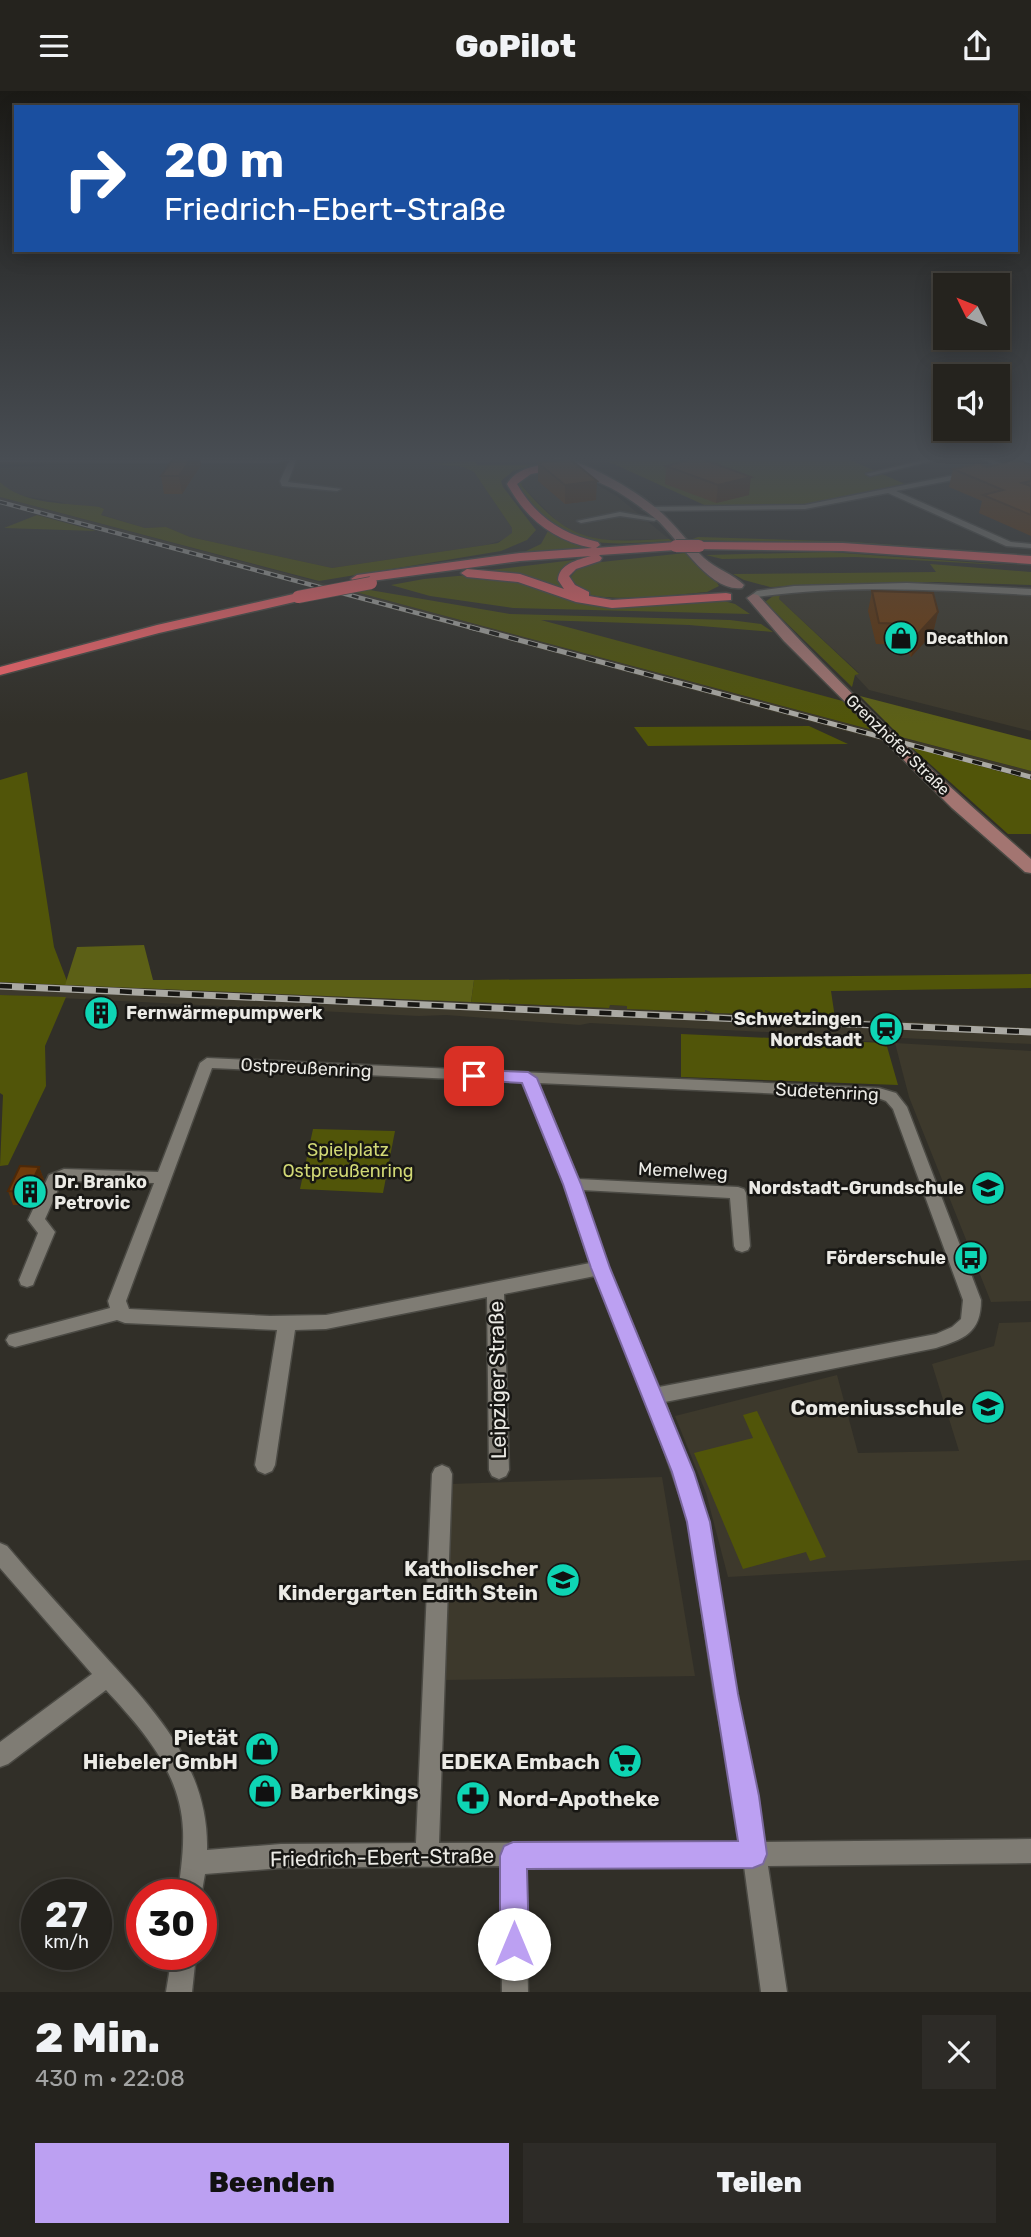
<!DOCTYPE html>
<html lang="de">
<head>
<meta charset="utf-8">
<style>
	body { margin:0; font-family:Rubik,sans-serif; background:#2d2b27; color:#f1f3f6; height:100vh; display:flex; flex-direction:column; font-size:26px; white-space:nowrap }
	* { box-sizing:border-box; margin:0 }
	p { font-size:23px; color:#a3a4a4 }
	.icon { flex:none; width:38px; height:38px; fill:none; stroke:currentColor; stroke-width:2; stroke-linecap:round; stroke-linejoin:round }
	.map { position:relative; height:1901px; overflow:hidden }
	.details { display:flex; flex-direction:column; background:#25231e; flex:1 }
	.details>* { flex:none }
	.guide { position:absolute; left:14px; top:14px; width:1004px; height:147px; border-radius:0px; box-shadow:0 4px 18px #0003,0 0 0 2px #42403c; background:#1a4fa0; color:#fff; overflow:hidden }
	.needle { width:46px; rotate:313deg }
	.fabs { position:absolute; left:933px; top:182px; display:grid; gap:14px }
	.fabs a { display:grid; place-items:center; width:77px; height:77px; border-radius:0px; background:#25231e; box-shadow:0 4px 18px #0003,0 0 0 2px #42403c; font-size:35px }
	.speed { position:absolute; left:21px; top:1788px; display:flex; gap:14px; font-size:35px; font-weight:700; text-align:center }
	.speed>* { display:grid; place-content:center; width:91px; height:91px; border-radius:50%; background:#25231e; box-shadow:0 4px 18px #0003,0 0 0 2px #42403c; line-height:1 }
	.speed small { font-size:18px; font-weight:400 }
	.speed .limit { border:10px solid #d22; background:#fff; color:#111 }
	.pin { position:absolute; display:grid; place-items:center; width:60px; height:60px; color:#fff; margin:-30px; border-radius:14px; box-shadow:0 4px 10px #0006 }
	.me { position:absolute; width:77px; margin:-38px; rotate:0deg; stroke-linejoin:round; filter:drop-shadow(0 0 5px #0008) }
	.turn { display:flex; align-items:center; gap:24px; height:147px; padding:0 35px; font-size:32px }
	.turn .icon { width:91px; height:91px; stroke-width:2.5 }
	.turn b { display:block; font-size:49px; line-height:60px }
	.round { display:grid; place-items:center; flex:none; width:74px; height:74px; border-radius:0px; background:#2d2b27 }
	.head { display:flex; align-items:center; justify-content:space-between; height:119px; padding:0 35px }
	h1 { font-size:42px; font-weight:800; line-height:52px }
	.action { display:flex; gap:14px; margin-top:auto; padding:14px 35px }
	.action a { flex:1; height:80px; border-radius:0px; background:#bca0f2; color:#111; font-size:28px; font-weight:800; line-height:80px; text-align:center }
	.action a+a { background:#2d2b27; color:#f1f3f6 }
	header { display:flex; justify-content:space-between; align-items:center; height:91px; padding:0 35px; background:#25231e; font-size:32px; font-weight:800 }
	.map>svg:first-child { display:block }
	.built { fill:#3d392c }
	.green { fill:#515509 }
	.forest { fill:#5c6016 }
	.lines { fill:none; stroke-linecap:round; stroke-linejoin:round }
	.street-casing { stroke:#4b4a44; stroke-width:3 }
	.secondary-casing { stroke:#4b4a44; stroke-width:3 }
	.highway-casing { stroke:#4b4a44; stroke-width:3 }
	.street { fill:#7f7c74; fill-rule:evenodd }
	.secondary { fill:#a37571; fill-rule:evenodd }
	.highway { fill:#f6656a; fill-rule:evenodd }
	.rail-far2-casing { stroke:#aaa9a3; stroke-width:4.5 }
	.rail-far1-casing { stroke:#aaa9a3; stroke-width:5 }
	.rail-casing { stroke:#aaa9a3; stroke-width:7 }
	.rail-far2 { stroke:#181714; stroke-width:2.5; stroke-dasharray:7; stroke-linecap:butt }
	.rail-far1 { stroke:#181714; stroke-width:3.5; stroke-dasharray:10; stroke-linecap:butt }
	.rail { stroke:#181714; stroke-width:4.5; stroke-dasharray:12; stroke-linecap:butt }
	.highway-bridge-casing { stroke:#4b4a44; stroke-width:14; stroke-linecap:butt }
	.highway-bridge { stroke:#f6656a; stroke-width:12 }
	.wall { fill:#603309 }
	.shaded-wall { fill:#4e2908 }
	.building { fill:#703b0b; stroke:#4e2908; stroke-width:2 }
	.route { fill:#bca0f2; stroke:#7a689d; stroke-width:2 }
	.labels { text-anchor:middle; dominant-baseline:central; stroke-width:5; stroke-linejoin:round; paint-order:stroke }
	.far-poi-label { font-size:16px; font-weight:bold; fill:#ebeae5; stroke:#181714; text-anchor:start }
	.far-street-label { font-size:16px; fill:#ebeae5; stroke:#181714 }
	.poi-label { font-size:18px; font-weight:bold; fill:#ebeae5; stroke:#181714; text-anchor:end }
	.street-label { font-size:18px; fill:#ebeae5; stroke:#181714 }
	.park-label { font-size:18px; fill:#d1d875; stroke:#181714 }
	.near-street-label { font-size:21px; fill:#ebeae5; stroke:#181714 }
	.near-poi-label { font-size:21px; font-weight:bold; fill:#ebeae5; stroke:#181714; text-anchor:end }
</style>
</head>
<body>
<header><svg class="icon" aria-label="menu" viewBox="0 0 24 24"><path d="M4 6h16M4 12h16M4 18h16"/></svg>GoPilot<svg class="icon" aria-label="share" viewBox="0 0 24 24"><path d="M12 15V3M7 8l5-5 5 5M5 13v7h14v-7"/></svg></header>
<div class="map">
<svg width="1031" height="1901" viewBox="0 0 1031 1901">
	<rect width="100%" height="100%" fill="#312f28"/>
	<g class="built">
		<path d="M0,367H547L543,370L428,372L463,376L474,381L512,437L513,442L506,448L486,454L332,477L190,446L166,436L145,437L60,411L24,405L8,399L0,391V377L88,371H0Z"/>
		<path d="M572,379L618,406L669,448L604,449L580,444L558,431L522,395L521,390L533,382Z"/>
		<path d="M0,406L880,641L890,652L0,413Z"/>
		<path d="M900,498L1031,503V640L869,599L855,584L859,582L779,508L780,504L794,502Z"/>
		<path d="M900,646L1031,680V688L911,656Z"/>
		<path d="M0,891L491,912L609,917V914L627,915L628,918L704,921L705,919L714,922L775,924V922H788L789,925L1031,937V953L902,947H886V951L857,950L856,946L796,943V946H786L785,942L590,932L580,934L446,924L419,925L0,904Z"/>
		<path d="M895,952L1031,960V1210L991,1211L909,1006Z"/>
		<path d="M1031,1231V1469L728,1486L706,1402L675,1325L837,1284L858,1362L959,1360L932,1273L994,1255L999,1232Z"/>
		<path d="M662,1386L695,1585L444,1589L451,1393Z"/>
	</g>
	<g class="green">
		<path d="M621,367H673L696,377L710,373L694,367H846L907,394L800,416L711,417L607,370Z"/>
		<path d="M475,371L478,374H533L513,380L501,390L503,396L536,439L527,449L501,460L319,490L0,406V391C23,414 69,412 99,416L104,418L101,424L145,437L166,436L190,446L332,477L486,454L498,452L512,442V437L474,381L463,376L422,372Z"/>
		<path d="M562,376L574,378L586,384C581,383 576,380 570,379C556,375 531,380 521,390L522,395C573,455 595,451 669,448L672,450C618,452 576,462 536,418C528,409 521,402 516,392C524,378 547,378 562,376Z"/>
		<path d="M37,424L96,440L4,437Z"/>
		<path d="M548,440L568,450L598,456L522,462L541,453Z"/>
		<path d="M698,446L854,451L1031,464V466L871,454L690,449Z"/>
		<path d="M829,461L1022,475L856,466L722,468L706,464Z"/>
		<path d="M685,462L713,485L719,495L707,501C681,503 595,515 575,497C573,494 572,490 570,487L578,477L592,472Z"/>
		<path d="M582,468L564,478L571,499L606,511L483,480Z"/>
		<path d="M930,473L1031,481V494L936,491L770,496L744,489L733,483L936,481Z"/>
		<path d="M469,484L510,488L632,516L724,510L735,513L750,523L513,517L430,505L391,494L424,488Z"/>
		<path d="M364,498L510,523L730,529L761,533L773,541L689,534L541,529L850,612L880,641L352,500Z"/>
		<path d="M780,504L779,508L859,583L855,584L852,596L765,511L773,505Z"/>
		<path d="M809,635L848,653L648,655L634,636Z"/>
		<path d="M911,656L1031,689V743H1008Z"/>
		<path d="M27,681L54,856L67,890L65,894L0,891V689Z"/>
		<path d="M1031,883V897L831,900L835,927L788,925V922H776V924L714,922L705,919V921L627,918V915L610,914L609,917L471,911L474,889Z"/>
		<path d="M0,904L66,906L45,955L46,995L8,1074L0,1075L3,1004L0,1002Z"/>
		<path d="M681,943L886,952L898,994L681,986Z"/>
		<path d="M313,1038L395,1040L383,1102L300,1098Z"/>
		<path d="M757,1320L826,1466L810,1470L806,1461L743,1478L694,1362L753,1347L743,1324Z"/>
	</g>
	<g class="forest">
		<path d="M860,605L1031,649V680L901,646Z"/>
		<path d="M144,854L153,889H474L471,911L65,894L77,856Z"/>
	</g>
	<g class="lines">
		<g class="street-casing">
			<g id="street">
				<path d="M0,367H297L288,391L341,398L337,400L282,395L280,390L289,370L273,372L0,371Z"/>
				<path d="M932,367H944L870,385L866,383Z"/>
				<path d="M979,367H988L1004,374L1031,368V372L1004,378Z"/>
				<path d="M970,381L973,385L896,400L1011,451L1031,453V457L1006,455L888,402L805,418L646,420L642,418L646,416L805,414Z"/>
				<path d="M620,421L658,428L654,430L620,425L581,432L577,430Z"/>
				<path d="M907,492L1031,498V504C940,499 848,493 757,506L753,503L757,500L794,495Z"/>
				<path d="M207,967L879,997L896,1002L907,1016L981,1209C981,1242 964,1248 936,1257L665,1311L709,1431L736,1603L758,1705L764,1751L1031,1748V1772L768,1775L787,1901H761L744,1775H525L528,1901H502L501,1775L281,1777L205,1783L201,1806V1804H178C180,1783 184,1761 183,1739C181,1682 143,1639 106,1599L8,1673L0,1676V1651L92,1583L0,1477V1452L7,1455C38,1492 71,1527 103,1563C155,1620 209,1676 207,1759L281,1753L416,1752L432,1383L435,1377L442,1374L449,1377L452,1383L439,1752L741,1751L734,1705L714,1603L689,1431L645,1305L595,1185L504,1203L509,1379L506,1385L499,1388L492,1385L489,1379L487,1206L326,1238L295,1239L275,1374L272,1380L265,1383L258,1380L255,1374L277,1239L125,1232L117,1229L15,1256L9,1254L6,1249L9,1244L110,1217L108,1210L154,1092L66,1090L61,1092L45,1128L55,1141L35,1189L33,1194L27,1196L21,1194L19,1189L38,1142L28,1129L49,1084L64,1078L158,1081L200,972ZM212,977L523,991L564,1093L590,1172L326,1224L270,1225L129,1218L126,1210ZM538,992L878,1007L886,1010L893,1018L963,1209L961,1228L952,1236L936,1243L659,1296L608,1177L582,1099L730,1107L734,1155L736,1159L742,1161L748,1159L750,1155L746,1102L744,1098L738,1096L578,1088Z"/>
				<path d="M172,1864H196L192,1901H166Z"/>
			</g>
		</g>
		<g class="secondary-casing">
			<g id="secondary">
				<path d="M554,367C584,367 646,405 667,427C680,440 691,455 704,467C716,478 733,483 744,494L742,497C710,502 677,446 656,428C642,417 626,405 611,397C593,388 568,380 554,367Z"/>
				<path d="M753,503L758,504C843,598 936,685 1031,768V782L1025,781L952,717L784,550L747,507Z"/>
			</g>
		</g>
		<g class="highway-casing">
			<g id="highway">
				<path d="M566,371L570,372V376L531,383L517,393C536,426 562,443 598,451L600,454L596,457L676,451L682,455L676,459L599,464L602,467L600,470L576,478L569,485L575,494L589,501V505L612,509L726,502L731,503V509L612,517L576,511L518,491L467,486L461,482L467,478L520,483L564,498L558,489C559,473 577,469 591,465L520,470L357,492L351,488L357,484L520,462L592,457C553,449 526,428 507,393C519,373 545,374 566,371Z"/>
				<path d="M699,451L843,452L1031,465V473L843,460L695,458L693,455Z"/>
				<path d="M298,502L304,506L303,509L159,542L0,584V576L157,534Z"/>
			</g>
		</g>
		<use href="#street" class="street"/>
		<use href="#secondary" class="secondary"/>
		<use href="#highway" class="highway"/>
		<g class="rail-far2-casing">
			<path id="rail-far2" d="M0,411L477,538"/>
		</g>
		<g class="rail-far1-casing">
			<path id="rail-far1" d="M470,536L1031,686"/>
		</g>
		<g class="rail-casing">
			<path id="rail" d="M0,895L1031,941"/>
		</g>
		<use href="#rail-far2" class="rail-far2"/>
		<use href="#rail-far1" class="rail-far1"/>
		<use href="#rail" class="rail"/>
		<g class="highway-bridge-casing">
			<g id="highway-bridge">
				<path d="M676,455H699"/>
				<path d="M298,506L371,492"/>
			</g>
		</g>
		<use href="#highway-bridge" class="highway-bridge"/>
	</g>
	<g class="wall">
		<path d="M538,372L596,409L565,413L538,390Z"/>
		<path d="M201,374L182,403H164L161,385Z"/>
		<path d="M1031,374V445L979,422L982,410L949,396L953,378Z"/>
		<path d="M666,375L749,404L716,412L665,393Z"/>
		<path d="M872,500L938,521L933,542L911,566L904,554L876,553L868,520Z"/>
		<path d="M39,1076L44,1089L32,1114H13L8,1100Z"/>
	</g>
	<g class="shaded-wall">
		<path d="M191,367H200L201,374L182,403L179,385Z"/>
		<path d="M751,386L749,404L716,412L718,394Z"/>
		<path d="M597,390L596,409L565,413V394Z"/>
		<path d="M938,521L933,542L911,566L916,545Z"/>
		<path d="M39,1076L44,1089L32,1114L27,1101Z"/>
	</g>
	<g class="building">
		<path d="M174,367H191L179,385H161Z"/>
		<path d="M696,367H700L751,386L718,394L666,375Z"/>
		<path d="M570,368L597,390L565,394L538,372Z"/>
		<path d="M1018,369L1031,374V390L1022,392L1031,395V424L983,404L1003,399L953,378L979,373L987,376Z"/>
		<path d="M872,500L933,502L938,521L916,545L908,533L879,532Z"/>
		<path d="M20,1075L39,1076L27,1101L8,1100Z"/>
	</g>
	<linearGradient id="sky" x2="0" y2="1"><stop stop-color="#1b1a16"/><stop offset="0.58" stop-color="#484d53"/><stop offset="1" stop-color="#484d53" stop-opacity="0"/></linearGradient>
	<rect width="1031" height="633" fill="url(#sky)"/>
	<path class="route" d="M474,979L528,981L537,987L581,1093L610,1177L694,1381L710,1431L738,1603L759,1705L767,1763L763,1773L753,1777L527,1778L529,1853L525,1863L514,1867L504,1863L500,1853V1765L504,1755L513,1751L738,1750L687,1431L672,1381L591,1177L563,1093L522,992L468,989L466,985Z"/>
	<defs>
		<g id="shop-disc" transform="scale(1.75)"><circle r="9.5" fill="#0ed5b4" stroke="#181714"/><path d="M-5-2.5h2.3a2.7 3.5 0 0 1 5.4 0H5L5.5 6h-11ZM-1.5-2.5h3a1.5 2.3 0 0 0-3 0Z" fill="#111"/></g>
		<g id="building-disc" transform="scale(1.75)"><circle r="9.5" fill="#0ed5b4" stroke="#181714"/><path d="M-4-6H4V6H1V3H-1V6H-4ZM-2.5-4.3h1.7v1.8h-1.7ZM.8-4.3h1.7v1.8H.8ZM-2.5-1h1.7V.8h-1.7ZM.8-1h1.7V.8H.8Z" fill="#111"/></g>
		<g id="station-disc" transform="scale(1.75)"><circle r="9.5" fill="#0ed5b4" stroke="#181714"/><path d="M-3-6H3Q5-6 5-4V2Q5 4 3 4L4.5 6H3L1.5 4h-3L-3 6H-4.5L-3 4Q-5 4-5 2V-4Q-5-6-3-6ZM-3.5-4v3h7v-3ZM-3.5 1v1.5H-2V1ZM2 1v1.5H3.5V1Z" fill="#111"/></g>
		<g id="school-disc" transform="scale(1.75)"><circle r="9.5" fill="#0ed5b4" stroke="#181714"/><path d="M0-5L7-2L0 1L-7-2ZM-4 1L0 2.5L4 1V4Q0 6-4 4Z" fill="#111"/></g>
		<g id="bus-disc" transform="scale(1.75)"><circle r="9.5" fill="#0ed5b4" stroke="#181714"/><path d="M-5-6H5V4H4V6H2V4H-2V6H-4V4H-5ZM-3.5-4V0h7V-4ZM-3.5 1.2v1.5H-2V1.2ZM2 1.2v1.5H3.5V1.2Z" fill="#111"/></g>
		<g id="supermarket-disc" transform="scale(1.75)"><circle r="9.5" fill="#0ed5b4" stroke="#181714"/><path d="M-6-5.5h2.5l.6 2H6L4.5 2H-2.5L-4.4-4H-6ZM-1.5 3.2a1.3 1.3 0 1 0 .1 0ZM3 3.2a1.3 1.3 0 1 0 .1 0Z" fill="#111"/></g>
		<g id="pharmacy-disc" transform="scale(1.75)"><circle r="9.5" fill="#0ed5b4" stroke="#181714"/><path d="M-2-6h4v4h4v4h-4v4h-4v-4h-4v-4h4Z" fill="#111"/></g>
	</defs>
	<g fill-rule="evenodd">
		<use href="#shop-disc" x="901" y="547"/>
		<use href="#building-disc" x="101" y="922"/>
		<use href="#station-disc" x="886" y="938"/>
		<use href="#school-disc" x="988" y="1097"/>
		<use href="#building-disc" x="30" y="1101"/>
		<use href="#bus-disc" x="971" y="1167"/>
		<use href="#school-disc" x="988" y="1316"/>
		<use href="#school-disc" x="563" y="1489"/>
		<use href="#shop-disc" x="262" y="1658"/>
		<use href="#supermarket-disc" x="625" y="1670"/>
		<use href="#shop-disc" x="265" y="1700"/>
		<use href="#pharmacy-disc" x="473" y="1707"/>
	</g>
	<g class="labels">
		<g class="far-poi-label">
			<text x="926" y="547">Decathlon</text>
		</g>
		<g class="far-street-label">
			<text transform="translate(898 654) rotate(44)">Grenzhöfer Straße</text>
		</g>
		<g class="poi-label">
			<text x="126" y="922" text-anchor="start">Fernwärmepumpwerk</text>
			<text x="862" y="928">Schwetzingen<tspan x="862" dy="21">Nordstadt</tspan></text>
			<text x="54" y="1091" text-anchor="start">Dr. Branko<tspan x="54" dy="21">Petrovic</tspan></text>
			<text x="964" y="1097">Nordstadt-Grundschule</text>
			<text x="946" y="1167">Förderschule</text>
		</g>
		<g class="street-label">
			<text transform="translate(306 977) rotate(3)">Ostpreußenring</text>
			<text transform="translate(827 1001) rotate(3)">Sudetenring</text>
			<text transform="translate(683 1080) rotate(3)">Memelweg</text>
		</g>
		<g class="park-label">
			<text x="348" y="1059">Spielplatz<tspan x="348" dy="21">Ostpreußenring</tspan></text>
		</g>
		<g class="near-street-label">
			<text transform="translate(497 1289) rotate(-91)">Leipziger Straße</text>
			<text transform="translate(382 1766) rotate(-1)">Friedrich-Ebert-Straße</text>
		</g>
		<g class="near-poi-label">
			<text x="964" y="1316">Comeniusschule</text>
			<text x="538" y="1477">Katholischer<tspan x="538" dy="24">Kindergarten Edith Stein</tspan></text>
			<text x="238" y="1646">Pietät<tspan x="238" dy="24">Hiebeler GmbH</tspan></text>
			<text x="600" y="1670">EDEKA Embach</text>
			<text x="290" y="1700" text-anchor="start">Barberkings</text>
			<text x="498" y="1707" text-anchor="start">Nord-Apotheke</text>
		</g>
	</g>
</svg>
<div class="fabs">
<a><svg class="needle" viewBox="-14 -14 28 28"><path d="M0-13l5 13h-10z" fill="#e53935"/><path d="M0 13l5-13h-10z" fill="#a3a4a4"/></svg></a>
<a><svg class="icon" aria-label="sound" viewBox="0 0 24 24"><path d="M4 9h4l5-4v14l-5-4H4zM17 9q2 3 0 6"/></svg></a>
</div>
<div class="speed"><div>27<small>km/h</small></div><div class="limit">30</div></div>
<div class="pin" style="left:474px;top:985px;background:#d93025"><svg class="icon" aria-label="arrive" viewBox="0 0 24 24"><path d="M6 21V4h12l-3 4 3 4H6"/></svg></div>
<svg class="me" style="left:514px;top:1853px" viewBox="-20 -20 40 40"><circle r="19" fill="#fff"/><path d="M0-13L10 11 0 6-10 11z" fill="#bca0f2"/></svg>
<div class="guide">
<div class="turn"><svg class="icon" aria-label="right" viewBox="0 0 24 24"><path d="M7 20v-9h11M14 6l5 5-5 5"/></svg><div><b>20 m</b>Friedrich-Ebert-Straße</div></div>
</div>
</div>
<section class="details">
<div class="head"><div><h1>2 Min.</h1><p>430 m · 22:08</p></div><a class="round"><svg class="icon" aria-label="close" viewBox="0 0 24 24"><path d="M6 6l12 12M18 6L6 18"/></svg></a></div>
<div class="action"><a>Beenden</a><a>Teilen</a></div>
</section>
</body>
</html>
